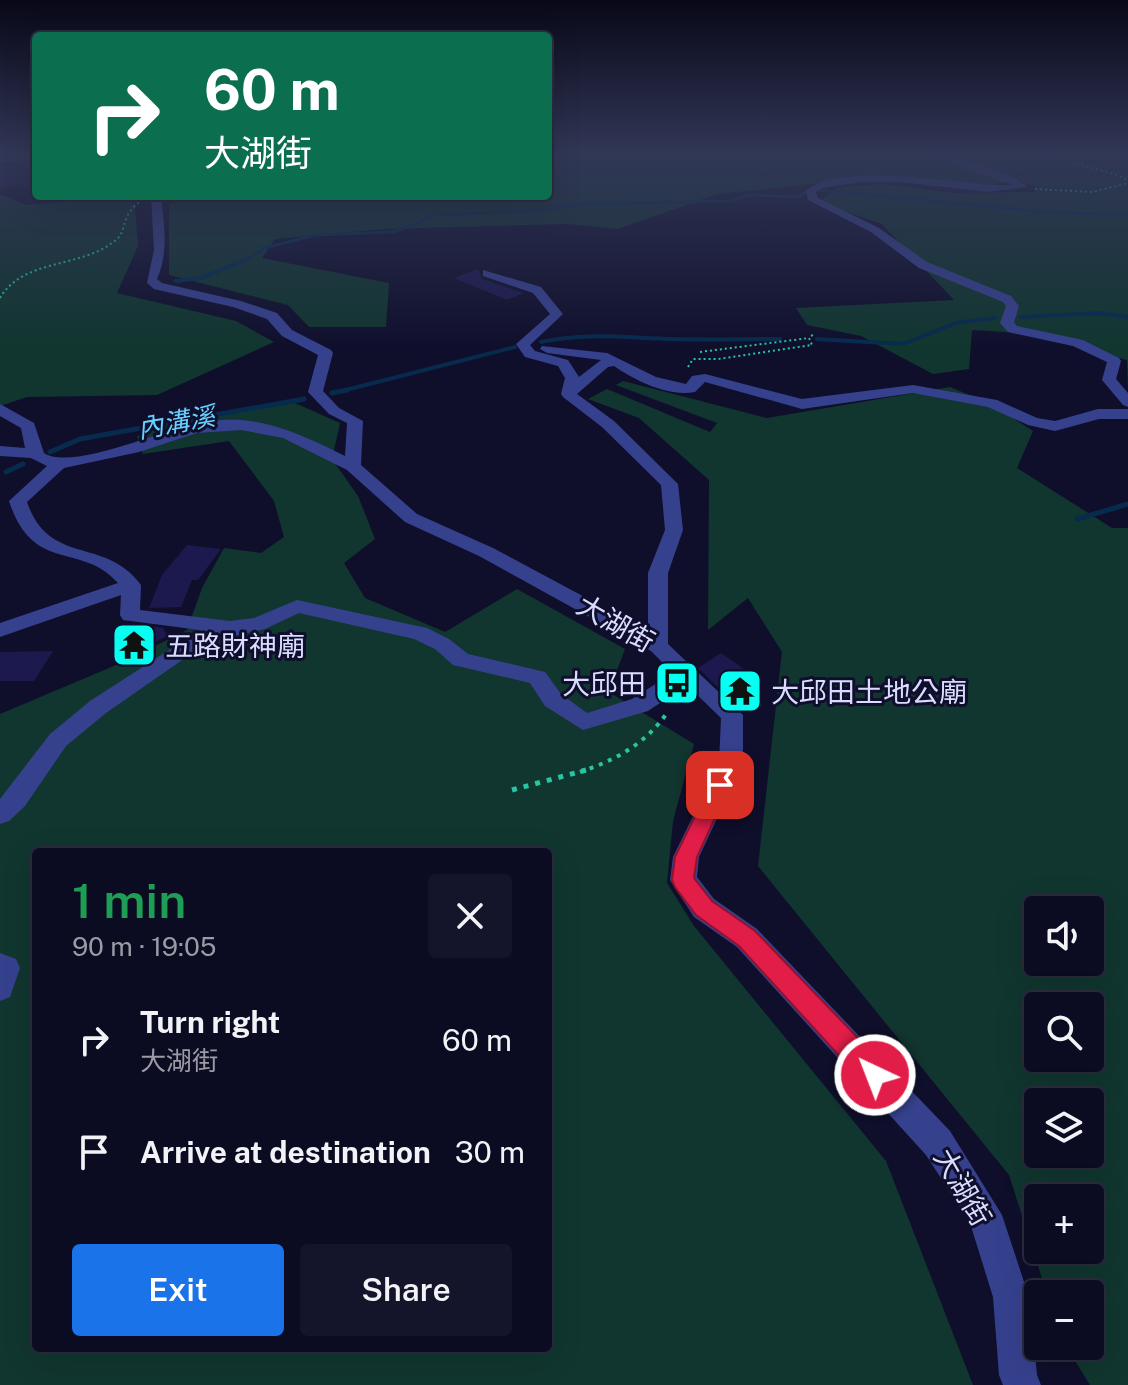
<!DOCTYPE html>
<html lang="en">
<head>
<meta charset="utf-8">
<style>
	body { margin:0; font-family:"Public Sans","Noto Sans TC",sans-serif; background:#14142a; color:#f1f3f6; height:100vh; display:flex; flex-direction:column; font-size:30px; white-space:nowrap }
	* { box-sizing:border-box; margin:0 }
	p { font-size:26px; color:#9a9ba5 }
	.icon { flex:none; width:44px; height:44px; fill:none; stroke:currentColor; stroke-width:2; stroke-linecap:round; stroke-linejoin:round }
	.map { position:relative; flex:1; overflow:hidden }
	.sheet { position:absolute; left:32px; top:848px; width:520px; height:504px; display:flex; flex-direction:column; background:#0b0b21; border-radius:8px; box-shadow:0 8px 32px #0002,0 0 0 2px #2b2b3f }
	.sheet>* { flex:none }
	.hud { position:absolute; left:32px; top:32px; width:520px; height:168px; border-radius:8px; box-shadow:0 8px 32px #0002,0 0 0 2px #2b2b3f; background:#0b6e4f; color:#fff; overflow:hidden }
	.fabs { position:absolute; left:1024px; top:896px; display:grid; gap:16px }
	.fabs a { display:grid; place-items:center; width:80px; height:80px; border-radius:8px; background:#0b0b21; box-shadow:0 8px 32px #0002,0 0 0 2px #2b2b3f; font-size:40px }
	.pin { position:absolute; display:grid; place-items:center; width:68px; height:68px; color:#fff; margin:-34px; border-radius:16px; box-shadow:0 4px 12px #0006 }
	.me { position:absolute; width:88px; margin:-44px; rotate:317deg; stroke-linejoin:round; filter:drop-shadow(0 0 6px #0008) }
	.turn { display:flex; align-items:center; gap:28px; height:168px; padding:0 40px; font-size:36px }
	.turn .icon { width:104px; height:104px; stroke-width:2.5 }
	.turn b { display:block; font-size:56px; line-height:68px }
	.round { display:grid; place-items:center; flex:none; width:84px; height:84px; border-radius:8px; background:#14142a }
	.overview { display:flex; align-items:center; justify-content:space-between; height:136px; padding:0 40px }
	h1 { font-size:48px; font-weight:600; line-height:60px; color:#1e9e55 }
	.primary-button { display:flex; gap:16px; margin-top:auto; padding:16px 40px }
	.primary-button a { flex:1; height:92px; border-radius:8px; background:#1a73e8; color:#fff; font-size:32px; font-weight:600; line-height:92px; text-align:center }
	.primary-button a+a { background:#14142a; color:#f1f3f6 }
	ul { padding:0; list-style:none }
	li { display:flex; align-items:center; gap:24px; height:112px; padding:0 40px }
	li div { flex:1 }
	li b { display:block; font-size:30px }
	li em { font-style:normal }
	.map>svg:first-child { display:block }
	.green { fill:#11362f; fill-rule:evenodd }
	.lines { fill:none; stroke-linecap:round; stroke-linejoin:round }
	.stream-far2 { stroke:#062b4d; stroke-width:3 }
	.stream-far1 { stroke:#062b4d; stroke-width:4 }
	.stream { stroke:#062b4d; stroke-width:5 }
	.building { fill:#1c194e }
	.path-far2 { stroke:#26c6a3; stroke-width:2; stroke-dasharray:2 3; stroke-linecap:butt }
	.path-far1 { stroke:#26c6a3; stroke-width:4; stroke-dasharray:4 6; stroke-linecap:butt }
	.path { stroke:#26c6a3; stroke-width:5; stroke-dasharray:5 7; stroke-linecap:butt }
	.minor { fill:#36418e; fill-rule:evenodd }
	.route { fill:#e11d48; stroke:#92132f; stroke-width:2 }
	.labels { text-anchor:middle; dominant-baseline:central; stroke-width:6; stroke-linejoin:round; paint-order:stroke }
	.far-water-label { font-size:26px; font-style:italic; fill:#67d1ff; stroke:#0f0f2c }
	.street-label { font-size:28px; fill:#d9dbff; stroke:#0f0f2c }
	.poi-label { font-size:28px; fill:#d9dbff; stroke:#0f0f2c; text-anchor:start }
</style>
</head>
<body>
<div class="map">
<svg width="1128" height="1385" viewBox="0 0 1128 1385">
	<rect width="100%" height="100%" fill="#0f0f2c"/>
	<g class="green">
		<path d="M548,155H925L1011,182L975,186L872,178L717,194L618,229L567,224L384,229L275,239L262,258L389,283L386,327H309L288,305L169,275V204L192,196H548Z"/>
		<path d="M940,155H1128V392L1127,360L1024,333L972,330L969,369L933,374L861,336L807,325L796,308L954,300L882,224L818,202L840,187L884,184L953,193L1036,192L1038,187Z"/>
		<path d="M0,194L26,205L134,196L138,246L117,293L236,321L274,342L157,395L27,397L0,406Z"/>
		<path d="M623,381L767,418L950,387L991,404L1033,431L1017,468L1112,528H1128V1385H1090L1066,1346H1090V1294H1047L1009,1175L758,866L782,652L748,598L708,630L709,480L639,418L588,399L607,389L710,432L717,423L616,385ZM1038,910H1090V962H1038ZM1038,1006H1090V1058H1038ZM1038,1102H1090V1154H1038ZM1038,1198H1090V1250H1038Z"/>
		<path d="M295,403L340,423L332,459L358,496L375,539L344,563L365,598L445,632L517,589L625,649L609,692L694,744L673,821L667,883L694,926L886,1161L973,1385H0V714L121,663L187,630L202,588L224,548L261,553L284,537L274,501L229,441L143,454L137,436L186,418ZM36,852H548V1348H36Z"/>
	</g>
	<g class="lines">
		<g class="stream-far2">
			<path d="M819,190L1045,212L1128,215"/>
			<path d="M246,260L265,248L315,235L392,232L417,224L431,215L528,211L585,204L731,201L749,195L798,197L806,192"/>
		</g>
		<g class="stream-far1">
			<path d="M176,281L201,278L250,258"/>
			<path d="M1021,317L1100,313L1128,317"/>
			<path d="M817,339L903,344L956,323L995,318"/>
			<path d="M541,342C585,332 628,338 673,339C708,340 744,339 780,339"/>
			<path d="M338,392L515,347"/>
		</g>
		<g class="stream">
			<path d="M332,393L347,390"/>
			<path d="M50,452L80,439L304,399"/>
			<path d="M6,472L23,464"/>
			<path d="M1077,519L1128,504"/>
		</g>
	</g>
	<g class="building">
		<path d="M36,163V195L22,184L0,189V166Z"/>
		<path d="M478,269L482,279L524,293L507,300L454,278Z"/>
		<path d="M187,545L221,549L198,580H192L181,607L149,608L162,575Z"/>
		<path d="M133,624L163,628L168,636L127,654L116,637L131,631L128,626Z"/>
		<path d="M53,651L34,681H0V652Z"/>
		<path d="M721,653L747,671L744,673L758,682L738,696L733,692L726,695L698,668Z"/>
	</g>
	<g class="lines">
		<g class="path-far2">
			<path d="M1035,189L1092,192L1125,184V179L1118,175L1044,155"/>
			<path d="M0,298C23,259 78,268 112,243C124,235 122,228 127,217C129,211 135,206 139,202"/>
			<path d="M700,352L809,338"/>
			<path d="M688,367L693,359H718L812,345L809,338L815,333"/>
		</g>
		<path class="path-far1" d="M580,772C616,760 645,744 667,713"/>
		<path class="path" d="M512,790L586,770"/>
		<g class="minor">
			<path d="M36,155V160L0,163V157Z"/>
			<path d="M929,155C953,155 1010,170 1027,187L987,192L900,182H862L823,188L816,192L818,198L879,228L927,262L1011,296L1019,306L1014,322L1017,326L1083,340L1119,358L1121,361L1116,379L1128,393V407L1123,405L1102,380L1107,362L1073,346L1008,332L1000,323L1006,306L1003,302L919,268L871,232L808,200L806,191C841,159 964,187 1013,185Z"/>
			<path d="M151,196H161C164,224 169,252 157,279L162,283L241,301L277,313L292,330L331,350L333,353L323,391L339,408L363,421L361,465L417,514L493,548L648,631V573L665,530L661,485L602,427L563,397L561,394L565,378L558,366L525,357L516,344L550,314L533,293L483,276V270L541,287L563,314L530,345L535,351L568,360L579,377L601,360L547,353L540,349L542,346L607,353L656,377L686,384L692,376L705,374L802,399L913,385L997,400L1037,418L1055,421L1098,409H1128V419H1099L1055,431L1028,425L988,407L913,393L802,409L705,382L695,392C668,397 636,381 614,366L608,367L577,394L614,421L678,484L683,530L668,573V644L743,715V763L699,857L697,877L714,899L757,929L950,1131L1002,1215L1029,1297L1037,1375L1041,1385H1003L999,1375L993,1297L970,1223L926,1155L737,947L694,917L670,880L673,857L719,763L721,718L687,685L648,711L583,730L545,706L530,683L453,665L435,649L414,639L299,613L265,629L208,642L106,713L66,746L25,806L9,821L0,824V799L50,734L90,701L200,630L123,620L120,615L121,595L0,637V623L118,583C81,541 33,575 9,501L47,466L31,458L0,456V446L25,448L21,428L0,416V404L34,423L44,453C70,471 161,431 192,424C206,421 226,419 241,420C279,423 312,440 345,456L347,423L329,414L308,392L318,355L282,336L267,319L233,307L154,289L147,283L154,250ZM241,430L283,438L347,470L405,522L479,556L651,651L673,673L632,699L587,713L561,694L545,672L468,654L449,639L427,628L297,600L254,618L230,621L140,610L141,585C106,536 49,567 27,502L64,468L139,452L197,433Z"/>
			<path d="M0,953L16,959L20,968L10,997L0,1001Z"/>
		</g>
	</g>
	<linearGradient id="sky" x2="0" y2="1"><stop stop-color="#080818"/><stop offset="0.44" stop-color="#313756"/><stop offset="1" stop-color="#313756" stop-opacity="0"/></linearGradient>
	<rect width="1128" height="349" fill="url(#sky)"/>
	<path class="route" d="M720,777L727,779L730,785L697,857L694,878L712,901L755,931L884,1065L887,1075L884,1084L875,1087L865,1084L739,946L696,915L675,887L672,880L675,857L713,779Z"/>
	<defs>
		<g id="temple-square" transform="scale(2.3)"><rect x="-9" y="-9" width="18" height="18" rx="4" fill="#05fff1" stroke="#0f0f2c"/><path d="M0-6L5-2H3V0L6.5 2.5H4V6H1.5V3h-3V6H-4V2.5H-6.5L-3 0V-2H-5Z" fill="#111"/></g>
		<g id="bus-square" transform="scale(2.3)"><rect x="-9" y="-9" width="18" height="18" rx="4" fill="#05fff1" stroke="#0f0f2c"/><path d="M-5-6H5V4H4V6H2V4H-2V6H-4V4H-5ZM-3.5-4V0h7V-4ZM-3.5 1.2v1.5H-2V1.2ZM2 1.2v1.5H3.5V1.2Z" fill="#111"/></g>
	</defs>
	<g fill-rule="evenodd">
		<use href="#temple-square" x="134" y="645"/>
		<use href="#bus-square" x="677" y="683"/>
		<use href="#temple-square" x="740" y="691"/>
	</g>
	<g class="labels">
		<g class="far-water-label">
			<text transform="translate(176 422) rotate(-10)">內溝溪</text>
		</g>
		<g class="street-label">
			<text transform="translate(616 623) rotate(30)">大湖街</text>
			<text transform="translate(963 1187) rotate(60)">大湖街</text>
		</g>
		<g class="poi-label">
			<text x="165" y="645">五路財神廟</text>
			<text x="646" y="683" text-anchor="end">大邱田</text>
			<text x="771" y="691">大邱田土地公廟</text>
		</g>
	</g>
</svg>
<div class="fabs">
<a><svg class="icon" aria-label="sound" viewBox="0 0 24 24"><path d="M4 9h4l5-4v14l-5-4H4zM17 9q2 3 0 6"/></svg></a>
<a><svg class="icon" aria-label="search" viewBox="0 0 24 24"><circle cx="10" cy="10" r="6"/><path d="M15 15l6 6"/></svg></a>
<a><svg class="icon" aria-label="layers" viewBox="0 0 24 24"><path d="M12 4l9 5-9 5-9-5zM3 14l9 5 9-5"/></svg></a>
<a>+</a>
<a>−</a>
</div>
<div class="pin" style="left:720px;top:785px;background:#d93025"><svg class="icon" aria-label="arrive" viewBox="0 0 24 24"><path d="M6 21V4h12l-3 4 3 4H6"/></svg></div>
<svg class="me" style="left:875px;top:1075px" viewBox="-20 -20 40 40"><circle r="17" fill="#e11d48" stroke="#fff" stroke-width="3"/><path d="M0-11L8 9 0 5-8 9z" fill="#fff"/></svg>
<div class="hud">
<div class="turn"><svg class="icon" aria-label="right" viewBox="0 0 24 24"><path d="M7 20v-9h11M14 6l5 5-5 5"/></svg><div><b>60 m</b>大湖街</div></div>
</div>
<section class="sheet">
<div class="overview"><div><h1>1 min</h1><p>90 m · 19:05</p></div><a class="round"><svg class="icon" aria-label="close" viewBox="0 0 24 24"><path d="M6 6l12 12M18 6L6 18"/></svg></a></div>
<ul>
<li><svg class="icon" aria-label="right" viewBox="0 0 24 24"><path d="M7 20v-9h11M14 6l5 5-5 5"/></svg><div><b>Turn right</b><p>大湖街</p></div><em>60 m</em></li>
<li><svg class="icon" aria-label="arrive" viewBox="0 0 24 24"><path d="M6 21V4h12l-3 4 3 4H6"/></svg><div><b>Arrive at destination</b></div><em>30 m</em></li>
</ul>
<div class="primary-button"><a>Exit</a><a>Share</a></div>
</section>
</div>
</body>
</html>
